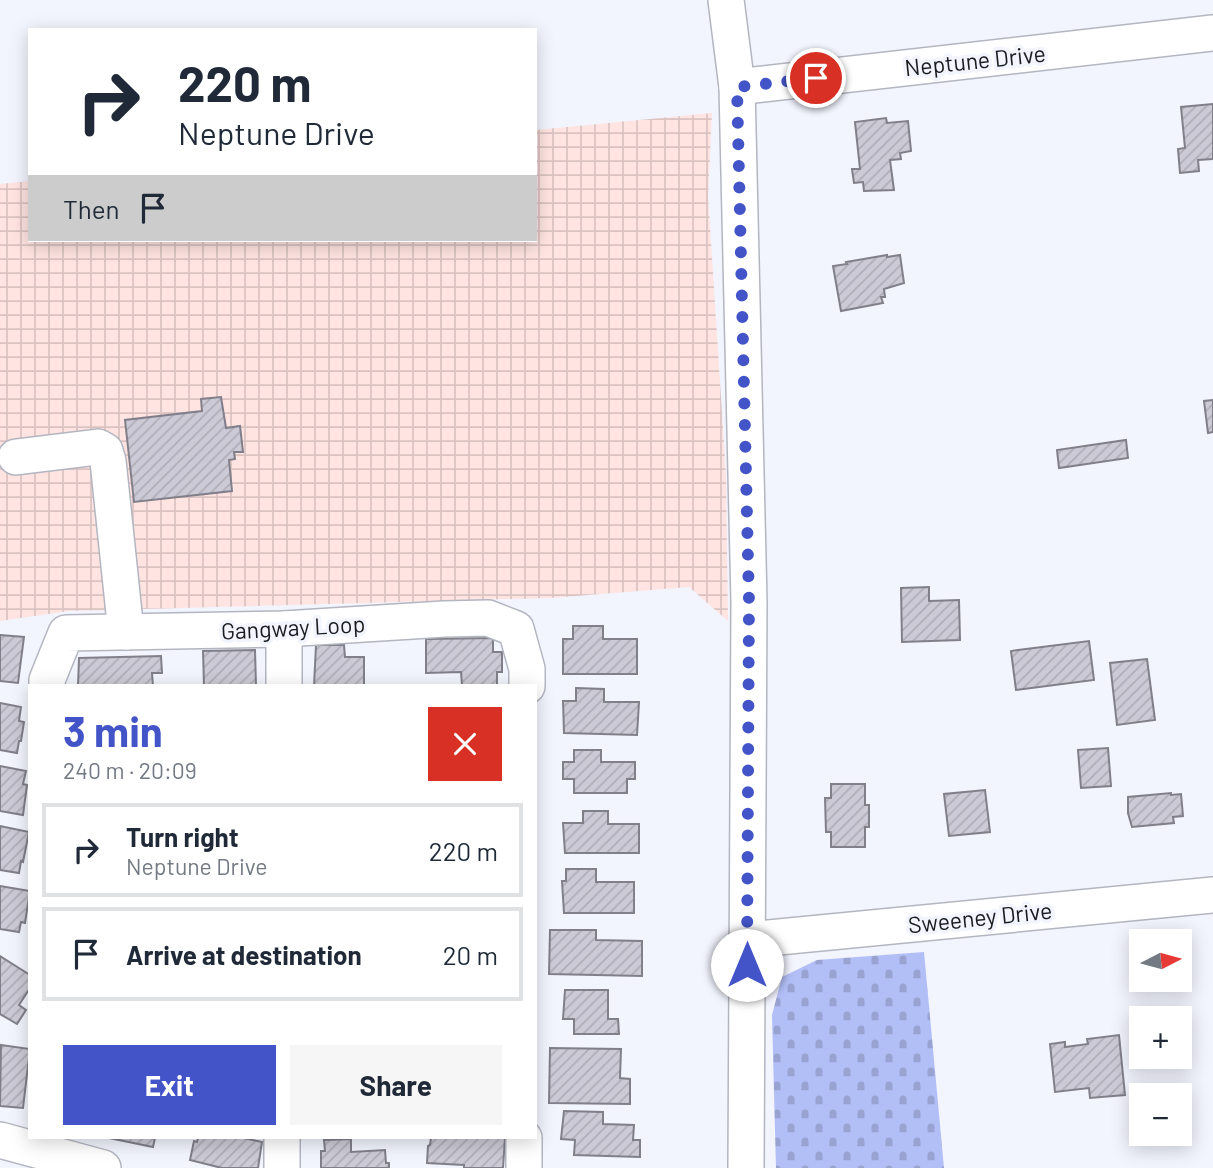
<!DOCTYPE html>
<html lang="en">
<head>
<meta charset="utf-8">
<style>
	body { margin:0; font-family:Barlow,sans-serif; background:#f6f6f7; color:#1f2937; height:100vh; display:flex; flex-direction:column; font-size:26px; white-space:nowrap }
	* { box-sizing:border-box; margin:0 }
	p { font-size:23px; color:#747a83 }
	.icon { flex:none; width:38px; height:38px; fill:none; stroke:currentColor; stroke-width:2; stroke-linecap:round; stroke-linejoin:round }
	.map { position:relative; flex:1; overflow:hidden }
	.panel { position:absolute; left:28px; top:684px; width:509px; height:455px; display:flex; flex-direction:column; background:#fff; border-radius:0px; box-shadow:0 4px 18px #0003 }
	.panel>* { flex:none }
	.banner { position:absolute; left:28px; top:28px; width:509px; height:214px; border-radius:0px; box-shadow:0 4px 18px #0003; background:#fff; color:#1f2937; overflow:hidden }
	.needle { width:46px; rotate:84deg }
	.controls { position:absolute; left:1129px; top:929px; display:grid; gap:14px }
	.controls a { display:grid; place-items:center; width:63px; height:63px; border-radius:0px; background:#fff; box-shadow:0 4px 18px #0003; font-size:35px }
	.pin { position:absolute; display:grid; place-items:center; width:60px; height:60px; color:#fff; margin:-30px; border:4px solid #fff; border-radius:50%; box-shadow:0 2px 7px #0007 }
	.me { position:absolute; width:77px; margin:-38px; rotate:0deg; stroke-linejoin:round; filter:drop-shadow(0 0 5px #0008) }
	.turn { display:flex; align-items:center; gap:24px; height:147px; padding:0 35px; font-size:32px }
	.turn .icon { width:91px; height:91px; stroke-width:2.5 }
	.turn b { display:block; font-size:49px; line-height:60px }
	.then { display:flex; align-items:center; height:66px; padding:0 35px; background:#0003; gap:14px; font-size:26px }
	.round { display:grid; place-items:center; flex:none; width:74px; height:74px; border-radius:0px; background:#f6f6f7 }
	.head { display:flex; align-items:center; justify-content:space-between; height:119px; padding:0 35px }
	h1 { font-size:42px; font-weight:700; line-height:52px; color:#4354c8 }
	.action { display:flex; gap:14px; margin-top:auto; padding:14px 35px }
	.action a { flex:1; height:80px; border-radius:0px; background:#4354c8; color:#fff; font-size:28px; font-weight:700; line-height:80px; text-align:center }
	.action a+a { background:#f6f6f7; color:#1f2937 }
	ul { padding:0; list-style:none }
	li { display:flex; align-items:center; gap:21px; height:94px; margin:0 14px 10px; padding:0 21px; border:4px solid #e0e1e3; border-radius:0px }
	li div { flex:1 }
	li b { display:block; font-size:26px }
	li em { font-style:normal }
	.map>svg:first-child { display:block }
	.industrial { fill:url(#industrial-grid) }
	.cemetery { fill:url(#cemetery-stones) }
	.building { fill:url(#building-hatch); stroke:#817f8a; stroke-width:2 }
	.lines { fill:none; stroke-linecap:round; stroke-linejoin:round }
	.minor-casing { stroke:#b3b6c1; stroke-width:38 }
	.minor { stroke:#fff; stroke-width:35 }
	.route { stroke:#4354c8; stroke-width:12; stroke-dasharray:0 21.6 }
	.labels { text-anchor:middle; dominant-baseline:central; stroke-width:7; stroke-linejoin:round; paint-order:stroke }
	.street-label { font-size:23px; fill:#1a1b1f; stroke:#f2f4fe }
</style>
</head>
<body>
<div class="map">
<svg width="1213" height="1168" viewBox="0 0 1213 1168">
	<defs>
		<pattern id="industrial-grid" width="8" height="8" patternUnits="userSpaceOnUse" patternTransform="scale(1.75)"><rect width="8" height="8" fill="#ffe4e1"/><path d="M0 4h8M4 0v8" fill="none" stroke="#dac3c1"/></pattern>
		<pattern id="cemetery-stones" width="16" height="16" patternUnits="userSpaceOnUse" patternTransform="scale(1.75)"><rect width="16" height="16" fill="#b2bef6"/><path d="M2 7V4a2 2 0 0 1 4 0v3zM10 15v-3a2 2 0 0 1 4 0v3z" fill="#98a3d2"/></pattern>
		<pattern id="building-hatch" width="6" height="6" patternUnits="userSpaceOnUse" patternTransform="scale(1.75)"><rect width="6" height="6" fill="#cccad6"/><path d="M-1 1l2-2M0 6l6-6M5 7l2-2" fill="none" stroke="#afadb7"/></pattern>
	</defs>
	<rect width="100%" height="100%" fill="#f2f4fe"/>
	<path class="industrial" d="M712,113L708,195L726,475L728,621L689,587L551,598L69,611L0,621V184L30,181V240H536V130Z"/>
	<path class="cemetery" d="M924,952L944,1168H776L772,1015L782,977L817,960Z"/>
	<g class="building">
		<path d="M1213,104V159L1198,160L1199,171L1180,173L1178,149L1185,148L1181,107Z"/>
		<path d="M886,118L887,123L908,121L911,151L900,153L901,159L890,160L894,190L864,191L863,182L854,183L852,169H860L855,122Z"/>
		<path d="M887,255V257L900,255L904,283L884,289L885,297H881L883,303L841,311L833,266L847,264L846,262Z"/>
		<path d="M221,397L226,428L240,426L243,452H234L235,459L229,460L232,491L134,502L125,420L202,411L201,399Z"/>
		<path d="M1213,400V432L1208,433L1204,401Z"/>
		<path d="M1126,440L1128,458L1059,468L1057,450Z"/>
		<path d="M929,587V601L959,600L960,640L902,642L901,588Z"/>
		<path d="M573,626H603V639H637V674H563V639H573Z"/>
		<path d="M0,635L24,637L18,683L0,681Z"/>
		<path d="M493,638V652H502V672H497V685H462L461,672L426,673V639Z"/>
		<path d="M1089,641L1094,680L1016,690L1011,651Z"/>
		<path d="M316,645H344L345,657H364V686H314Z"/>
		<path d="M255,650L256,686H204L203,651Z"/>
		<path d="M161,656L162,673H152L153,686H78L79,658Z"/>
		<path d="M1147,659L1155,720L1117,725L1110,663Z"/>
		<path d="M576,688L604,689V702H639L637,735L564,733L563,701H576Z"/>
		<path d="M0,703L21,707L19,721L24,722L21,741H19L17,753L0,750Z"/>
		<path d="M1108,748L1111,786L1081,788L1078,750Z"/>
		<path d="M574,750H601V762H635V779H627V793H574V779H563V762H574Z"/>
		<path d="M0,766L26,771L23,784L27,785L23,815L0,811Z"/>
		<path d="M831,784H865V805H869V827H865V847H831V832H826L825,798H831Z"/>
		<path d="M985,790L990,832L949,836L944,794Z"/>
		<path d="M1171,793V795L1181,794L1183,816L1173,817L1174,823L1132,827L1128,813V797Z"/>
		<path d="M583,811H608V824H639V853H565L563,823H583Z"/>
		<path d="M0,826L29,832L23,862L21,861L19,873L0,870Z"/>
		<path d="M566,869H596V882H634V913H564L562,881H566Z"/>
		<path d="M0,886L30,891L25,923L21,922L19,932L0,929Z"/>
		<path d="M550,930H596V940L642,941V976L549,974Z"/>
		<path d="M0,956L30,975V988L19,1005L26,1010L17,1024L0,1014Z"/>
		<path d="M565,990H608V1019H618L619,1034H574V1019H563Z"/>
		<path d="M1119,1035L1125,1095L1090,1098L1089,1088L1055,1092L1050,1044L1065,1042V1047L1088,1044L1087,1039Z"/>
		<path d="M1,1045L30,1049L23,1108L0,1106Z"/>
		<path d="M550,1048L621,1049L620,1078L630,1079V1104L549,1103Z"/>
		<path d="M564,1111L603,1112V1124L634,1125L633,1140H640V1157L574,1155L575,1140L561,1139Z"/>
		<path d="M109,1138H155L153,1147Z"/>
		<path d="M198,1138H244L262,1142L258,1168H222L190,1160L194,1141L197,1142Z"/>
		<path d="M431,1138H505L503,1168H464V1165L427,1163L428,1146L430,1145Z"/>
		<path d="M351,1139V1152L385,1150L386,1163H389V1168H321V1151H325L324,1140Z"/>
	</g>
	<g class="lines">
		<g class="minor-casing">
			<g id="minor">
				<path d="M726,0L737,87L749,602L746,1168"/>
				<path d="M737,87L1213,33"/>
				<path d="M16,457L98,447L105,451L108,461L126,632"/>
				<path d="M47,686V680L66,633L284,629L444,619L488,618L516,629L527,669V686"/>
				<path d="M284,686V629"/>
				<path d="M747,940L1213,895"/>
				<path d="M0,1140L103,1168"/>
				<path d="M282,1168V1138"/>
				<path d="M524,1168V1138"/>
			</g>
		</g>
		<use href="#minor" class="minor"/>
	</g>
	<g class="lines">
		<path class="route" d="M747,965L749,602L737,87L816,78"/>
	</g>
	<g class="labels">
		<g class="street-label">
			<text transform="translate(975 60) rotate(-6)">Neptune Drive</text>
			<text transform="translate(293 627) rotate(-3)">Gangway Loop</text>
			<text transform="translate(980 917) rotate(-6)">Sweeney Drive</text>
		</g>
	</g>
</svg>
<div class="controls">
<a><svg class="needle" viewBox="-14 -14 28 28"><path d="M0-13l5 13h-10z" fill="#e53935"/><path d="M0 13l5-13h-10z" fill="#747a83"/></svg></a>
<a>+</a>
<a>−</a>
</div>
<div class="pin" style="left:816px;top:78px;background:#d93025"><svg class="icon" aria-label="arrive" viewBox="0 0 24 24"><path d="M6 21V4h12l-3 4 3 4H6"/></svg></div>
<svg class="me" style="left:747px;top:965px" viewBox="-20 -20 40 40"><circle r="19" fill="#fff"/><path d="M0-13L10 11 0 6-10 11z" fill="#4354c8"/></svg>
<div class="banner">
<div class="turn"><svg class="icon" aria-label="right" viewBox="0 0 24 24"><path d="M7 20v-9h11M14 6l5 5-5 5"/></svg><div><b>220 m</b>Neptune Drive</div></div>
<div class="then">Then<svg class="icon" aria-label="arrive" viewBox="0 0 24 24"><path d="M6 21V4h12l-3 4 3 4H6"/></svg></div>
</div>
<section class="panel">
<div class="head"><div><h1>3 min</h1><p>240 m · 20:09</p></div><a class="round" style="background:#d93025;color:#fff"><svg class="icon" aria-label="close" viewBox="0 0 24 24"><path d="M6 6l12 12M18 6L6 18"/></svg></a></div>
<ul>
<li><svg class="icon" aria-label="right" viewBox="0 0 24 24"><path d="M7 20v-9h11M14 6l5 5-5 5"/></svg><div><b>Turn right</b><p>Neptune Drive</p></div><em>220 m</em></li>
<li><svg class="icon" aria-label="arrive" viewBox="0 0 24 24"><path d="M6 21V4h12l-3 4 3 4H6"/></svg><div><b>Arrive at destination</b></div><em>20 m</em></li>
</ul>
<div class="action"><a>Exit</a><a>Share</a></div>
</section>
</div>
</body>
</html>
